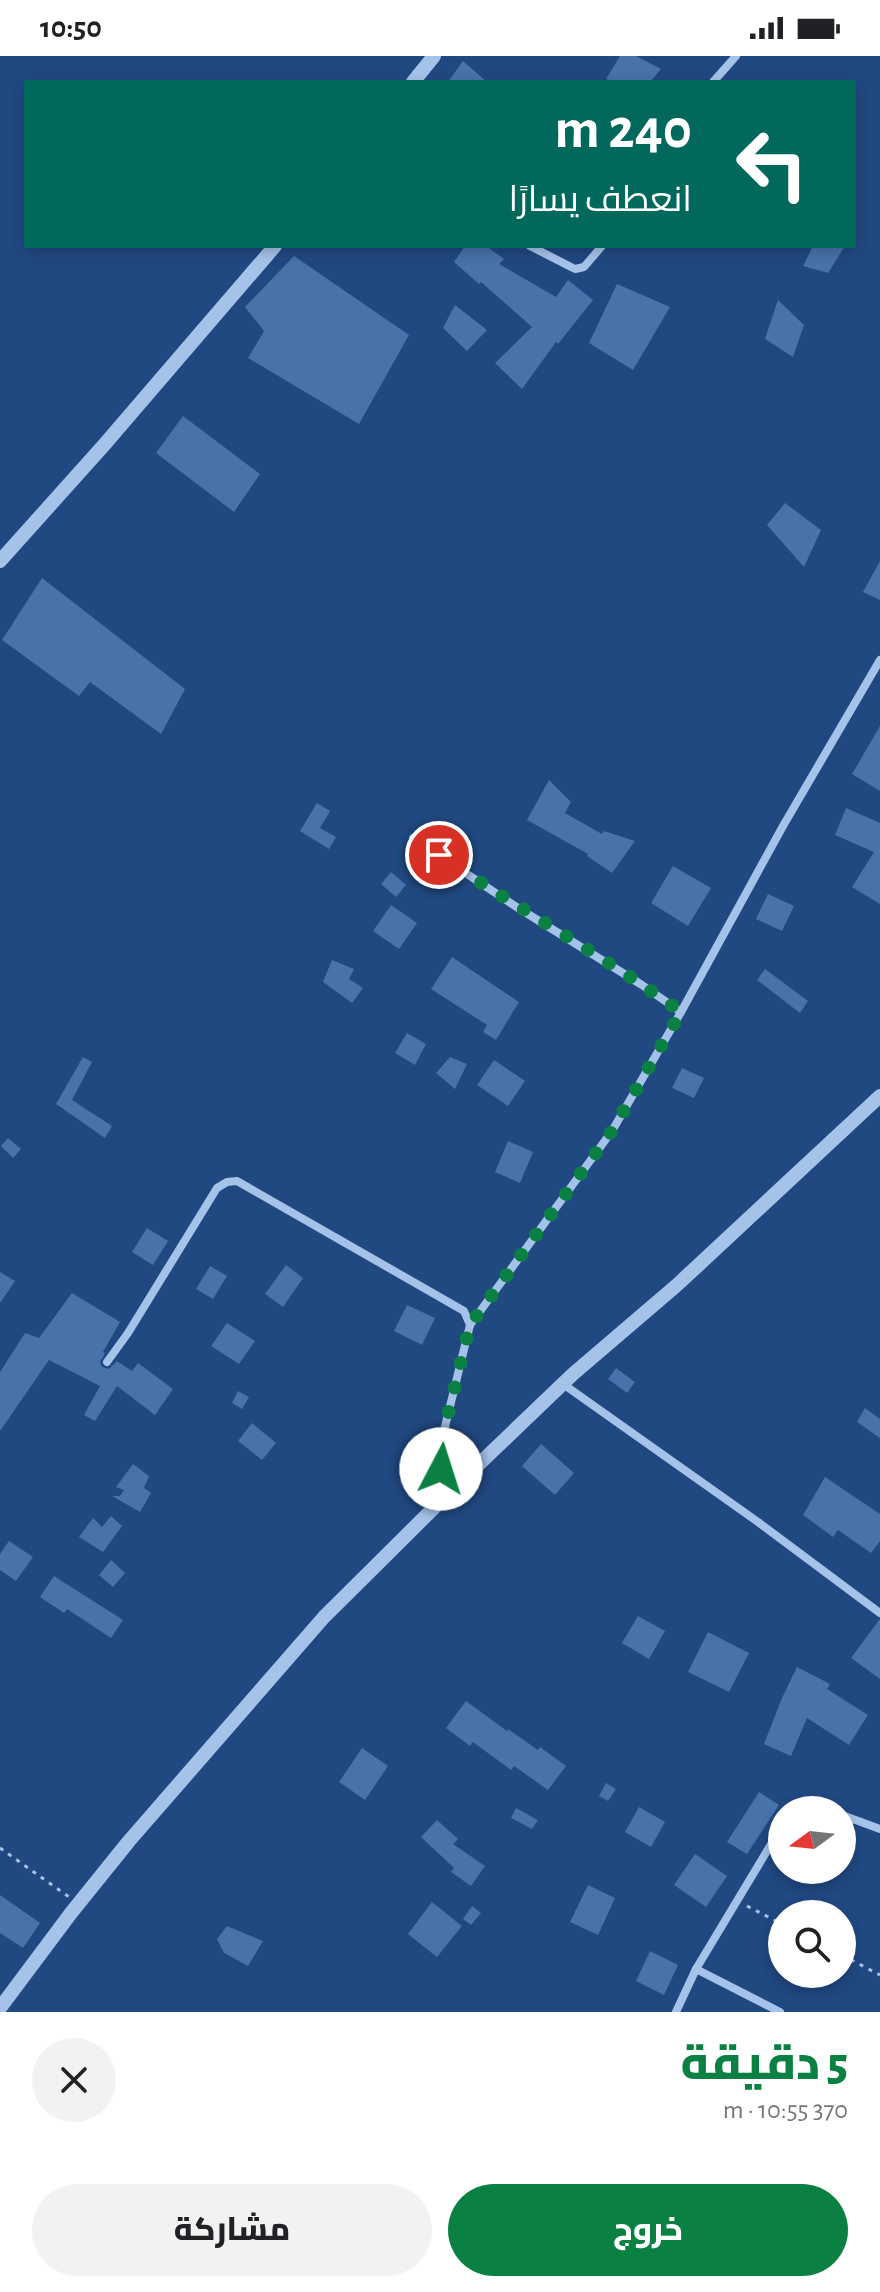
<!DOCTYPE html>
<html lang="ar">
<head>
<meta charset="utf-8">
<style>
	body { margin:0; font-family:"Alegreya Sans",Cairo,sans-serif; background:#f2f2f2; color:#202124; direction:rtl; height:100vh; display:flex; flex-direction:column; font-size:30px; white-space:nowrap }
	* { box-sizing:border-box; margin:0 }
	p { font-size:26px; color:#757577 }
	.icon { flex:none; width:44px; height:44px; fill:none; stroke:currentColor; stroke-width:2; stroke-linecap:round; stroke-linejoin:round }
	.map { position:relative; height:1956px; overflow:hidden; direction:ltr }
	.drawer { display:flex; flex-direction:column; background:#fff; flex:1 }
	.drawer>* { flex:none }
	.hud { position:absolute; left:24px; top:24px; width:832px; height:168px; border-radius:0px; box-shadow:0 4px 12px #0003; direction:rtl; background:#00695c; color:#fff; overflow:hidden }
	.needle { width:52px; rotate:255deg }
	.buttons { position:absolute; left:768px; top:1740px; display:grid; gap:16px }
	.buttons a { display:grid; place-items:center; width:88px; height:88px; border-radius:50%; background:#fff; box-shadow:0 4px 12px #0003; font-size:40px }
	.pin { position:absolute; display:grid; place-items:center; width:68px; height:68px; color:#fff; margin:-34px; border:4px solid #fff; border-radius:50%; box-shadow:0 2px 8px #0007 }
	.me { position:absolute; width:88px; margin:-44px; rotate:5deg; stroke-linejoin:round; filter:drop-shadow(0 0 6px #0008) }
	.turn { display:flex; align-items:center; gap:28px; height:168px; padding:0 32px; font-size:36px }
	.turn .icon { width:104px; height:104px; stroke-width:2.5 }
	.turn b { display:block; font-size:56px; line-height:68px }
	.round { display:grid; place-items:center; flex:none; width:84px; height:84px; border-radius:42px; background:#f2f2f2 }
	.overview { display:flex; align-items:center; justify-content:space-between; height:136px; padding:0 32px }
	h1 { font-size:48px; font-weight:800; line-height:60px; color:#0b8043 }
	.button { display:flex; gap:16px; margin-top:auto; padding:16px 32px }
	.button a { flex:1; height:92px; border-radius:48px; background:#0b8043; color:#fff; font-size:32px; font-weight:800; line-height:92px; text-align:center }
	.button a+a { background:#f2f2f2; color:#202124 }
	.status { display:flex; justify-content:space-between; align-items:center; height:56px; padding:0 40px; background:#fff; direction:ltr }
	.status svg { height:22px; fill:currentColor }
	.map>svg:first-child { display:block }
	.building { fill:#4872aa }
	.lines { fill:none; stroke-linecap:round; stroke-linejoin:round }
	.path { stroke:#a5c2e8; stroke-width:3; stroke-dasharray:4 6; stroke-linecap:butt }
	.minor { stroke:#a5c2e8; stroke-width:8 }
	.tertiary { stroke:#a5c2e8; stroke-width:14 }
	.route { stroke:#0b8043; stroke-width:14; stroke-dasharray:0 25.2 }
</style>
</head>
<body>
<div class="status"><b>10:50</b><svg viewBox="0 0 49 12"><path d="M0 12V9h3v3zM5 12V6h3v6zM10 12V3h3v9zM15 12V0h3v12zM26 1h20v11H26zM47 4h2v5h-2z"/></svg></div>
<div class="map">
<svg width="880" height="1956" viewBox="0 0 880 1956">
	<rect width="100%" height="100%" fill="#204881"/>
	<g class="building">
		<path d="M620,0H636L661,13L650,26H613L606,23Z"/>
		<path d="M463,5L487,26H448Z"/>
		<path d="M465,190H486L504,203L499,208L556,241L568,224L593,244L558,288L556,286L522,333L495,307L532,271L481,226L479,228L454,206Z"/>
		<path d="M813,190H845L828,217L803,210Z"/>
		<path d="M294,200L409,279L359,368L248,302L264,275L245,251Z"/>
		<path d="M617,228L670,251L633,314L589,287Z"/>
		<path d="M778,244L804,269L793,301L765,283Z"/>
		<path d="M455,249L487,274L467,295L443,272Z"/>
		<path d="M183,360L260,418L234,456L156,397Z"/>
		<path d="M785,447L821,474L804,511L767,469Z"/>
		<path d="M880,505V544L863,536Z"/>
		<path d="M42,522L185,633L161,678L90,626L79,640L2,584Z"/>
		<path d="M880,670V735L852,718Z"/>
		<path d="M549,724L571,746L565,757L602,778L604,775L635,785L612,817L587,800L588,798L527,764Z"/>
		<path d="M317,747L330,755L320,772L336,781L329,793L300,775Z"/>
		<path d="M846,752L880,767V848L852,831L874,796L835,779Z"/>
		<path d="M673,810L711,832L688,870L651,847Z"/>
		<path d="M391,816L406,829L396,841L381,828Z"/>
		<path d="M768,838L794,850L782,875L756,863Z"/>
		<path d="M391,849L417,867L399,893L373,875Z"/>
		<path d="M452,901L519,946L496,984L483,976L487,969L431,933Z"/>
		<path d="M332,904L354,913L349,923L363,932L352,947L323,926Z"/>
		<path d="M765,913L808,945L800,957L757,924Z"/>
		<path d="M407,977L426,988L415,1009L395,997Z"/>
		<path d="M83,1001L92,1006L72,1044L112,1070L105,1082L56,1048Z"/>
		<path d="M450,1001L467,1008L455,1033L436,1017Z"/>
		<path d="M494,1004L525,1025L508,1050L477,1029Z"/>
		<path d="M682,1012L704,1022L694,1042L672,1032Z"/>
		<path d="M8,1082L21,1093L13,1102L1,1090Z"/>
		<path d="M508,1085L533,1096L520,1127L495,1116Z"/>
		<path d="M147,1172L168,1185L153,1209L132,1196Z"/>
		<path d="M286,1209L303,1222L283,1251L265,1238Z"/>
		<path d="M210,1210L227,1220L213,1243L196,1233Z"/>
		<path d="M0,1216L15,1225L0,1247Z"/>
		<path d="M72,1237L120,1266L103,1296L105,1297L100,1306L102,1311L109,1313L117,1305L132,1315L138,1307L173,1333L155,1359L117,1330L95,1365L84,1359L100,1330L49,1304L0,1375V1316L25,1277L39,1282Z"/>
		<path d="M407,1249L435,1262L422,1289L394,1275Z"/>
		<path d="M227,1267L255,1285L239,1308L211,1290Z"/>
		<path d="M616,1312L635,1326L627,1337L608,1323Z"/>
		<path d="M238,1335L249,1341L242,1353L232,1347Z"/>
		<path d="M865,1352L880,1363V1382L857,1366Z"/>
		<path d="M252,1367L276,1387L262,1404L238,1385Z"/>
		<path d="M541,1388L574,1417L555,1439L522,1410Z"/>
		<path d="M133,1408L149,1420L144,1432L151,1437L140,1456L112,1440H120L124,1434L116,1431Z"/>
		<path d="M825,1421L880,1458V1485L871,1497L838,1474L833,1481L803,1459Z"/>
		<path d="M111,1460L122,1470L103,1496L79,1481L93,1462L102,1471Z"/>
		<path d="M9,1485L33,1501L16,1525L0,1514V1498Z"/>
		<path d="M111,1504L125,1517L113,1531L99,1519Z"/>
		<path d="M54,1520L123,1564L111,1582L67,1553L64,1557L40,1541Z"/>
		<path d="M638,1560L665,1575L649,1603L622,1587Z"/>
		<path d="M879,1564H880V1623L851,1602Z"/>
		<path d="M708,1576L749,1597L729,1636L688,1616Z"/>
		<path d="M797,1611L830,1628L827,1633L868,1659L849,1689L807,1662L791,1700L764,1688L782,1642Z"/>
		<path d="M466,1645L507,1675L508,1673L538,1694L540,1691L566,1710L548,1734L514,1710L511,1714L473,1686L470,1690L446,1672Z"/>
		<path d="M362,1692L388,1710L365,1744L339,1726Z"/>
		<path d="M606,1727L616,1733L608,1745L599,1740Z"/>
		<path d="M759,1736L779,1749L747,1798L727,1786Z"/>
		<path d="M639,1751L665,1766L651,1791L625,1776Z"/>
		<path d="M516,1752L538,1764L532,1773L511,1762Z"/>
		<path d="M437,1764L458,1783L453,1788L485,1810L471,1830L451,1816L454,1812L421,1781Z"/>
		<path d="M695,1798L727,1820L706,1851L674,1829Z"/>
		<path d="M588,1829L615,1842L598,1879L570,1866Z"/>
		<path d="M0,1839L40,1867L23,1892L0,1877Z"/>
		<path d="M432,1846L462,1870L437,1901L408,1878Z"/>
		<path d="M472,1850L481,1857L471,1869L463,1863Z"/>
		<path d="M227,1870L263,1885L248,1910L224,1897L217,1883Z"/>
		<path d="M650,1895L678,1909L664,1939L636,1925Z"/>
	</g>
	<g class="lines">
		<g class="path">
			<path d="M0,1792L69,1841"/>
			<path d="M747,1850L782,1868"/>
			<path d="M842,1899L880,1919"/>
		</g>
		<g class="minor">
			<path d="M713,26L736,0"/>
			<path d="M530,190L575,213L584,211L602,190"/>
			<path d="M413,782L515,850L642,929L681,956"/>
			<path d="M107,1306L128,1277L217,1132L227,1126L237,1125L464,1255L470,1269"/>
			<path d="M563,1328L758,1466L880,1557"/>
			<path d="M455,1431L441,1413L437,1403L470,1269L612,1075L681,956L783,770L880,604"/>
			<path d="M791,1754L802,1746L827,1754"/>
			<path d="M842,1759L880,1773"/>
			<path d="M696,1913L780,1956"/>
			<path d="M676,1956L696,1913L782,1770"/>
		</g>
		<g class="tertiary">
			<path d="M413,26L434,0"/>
			<path d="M0,505L104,389L275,190"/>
			<path d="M0,1952L71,1857L129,1785L324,1561L455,1431L573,1318L677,1229L880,1040"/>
		</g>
	</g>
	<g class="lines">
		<path class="route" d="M439,799C519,853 603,900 681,956L612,1075L470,1269L437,1403L441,1413"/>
	</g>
</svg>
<div class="buttons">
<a><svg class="needle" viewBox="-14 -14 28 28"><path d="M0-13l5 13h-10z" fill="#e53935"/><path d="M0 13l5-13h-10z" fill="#757577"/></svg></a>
<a><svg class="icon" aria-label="search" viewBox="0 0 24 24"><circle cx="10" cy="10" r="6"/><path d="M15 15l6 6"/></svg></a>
</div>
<div class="pin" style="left:439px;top:799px;background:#d93025"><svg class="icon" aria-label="arrive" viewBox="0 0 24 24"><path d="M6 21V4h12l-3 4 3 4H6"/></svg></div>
<svg class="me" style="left:441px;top:1413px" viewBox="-20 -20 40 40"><circle r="19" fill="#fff"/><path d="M0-13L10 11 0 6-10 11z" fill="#0b8043"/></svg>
<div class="hud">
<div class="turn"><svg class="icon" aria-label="left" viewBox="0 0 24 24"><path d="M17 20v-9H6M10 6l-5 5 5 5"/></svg><div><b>240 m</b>انعطف يسارًا</div></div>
</div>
</div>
<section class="drawer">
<div class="overview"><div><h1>5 دقيقة</h1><p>370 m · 10:55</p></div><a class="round"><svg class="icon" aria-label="close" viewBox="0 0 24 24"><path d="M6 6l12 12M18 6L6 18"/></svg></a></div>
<div class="button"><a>خروج</a><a>مشاركة</a></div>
</section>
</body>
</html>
